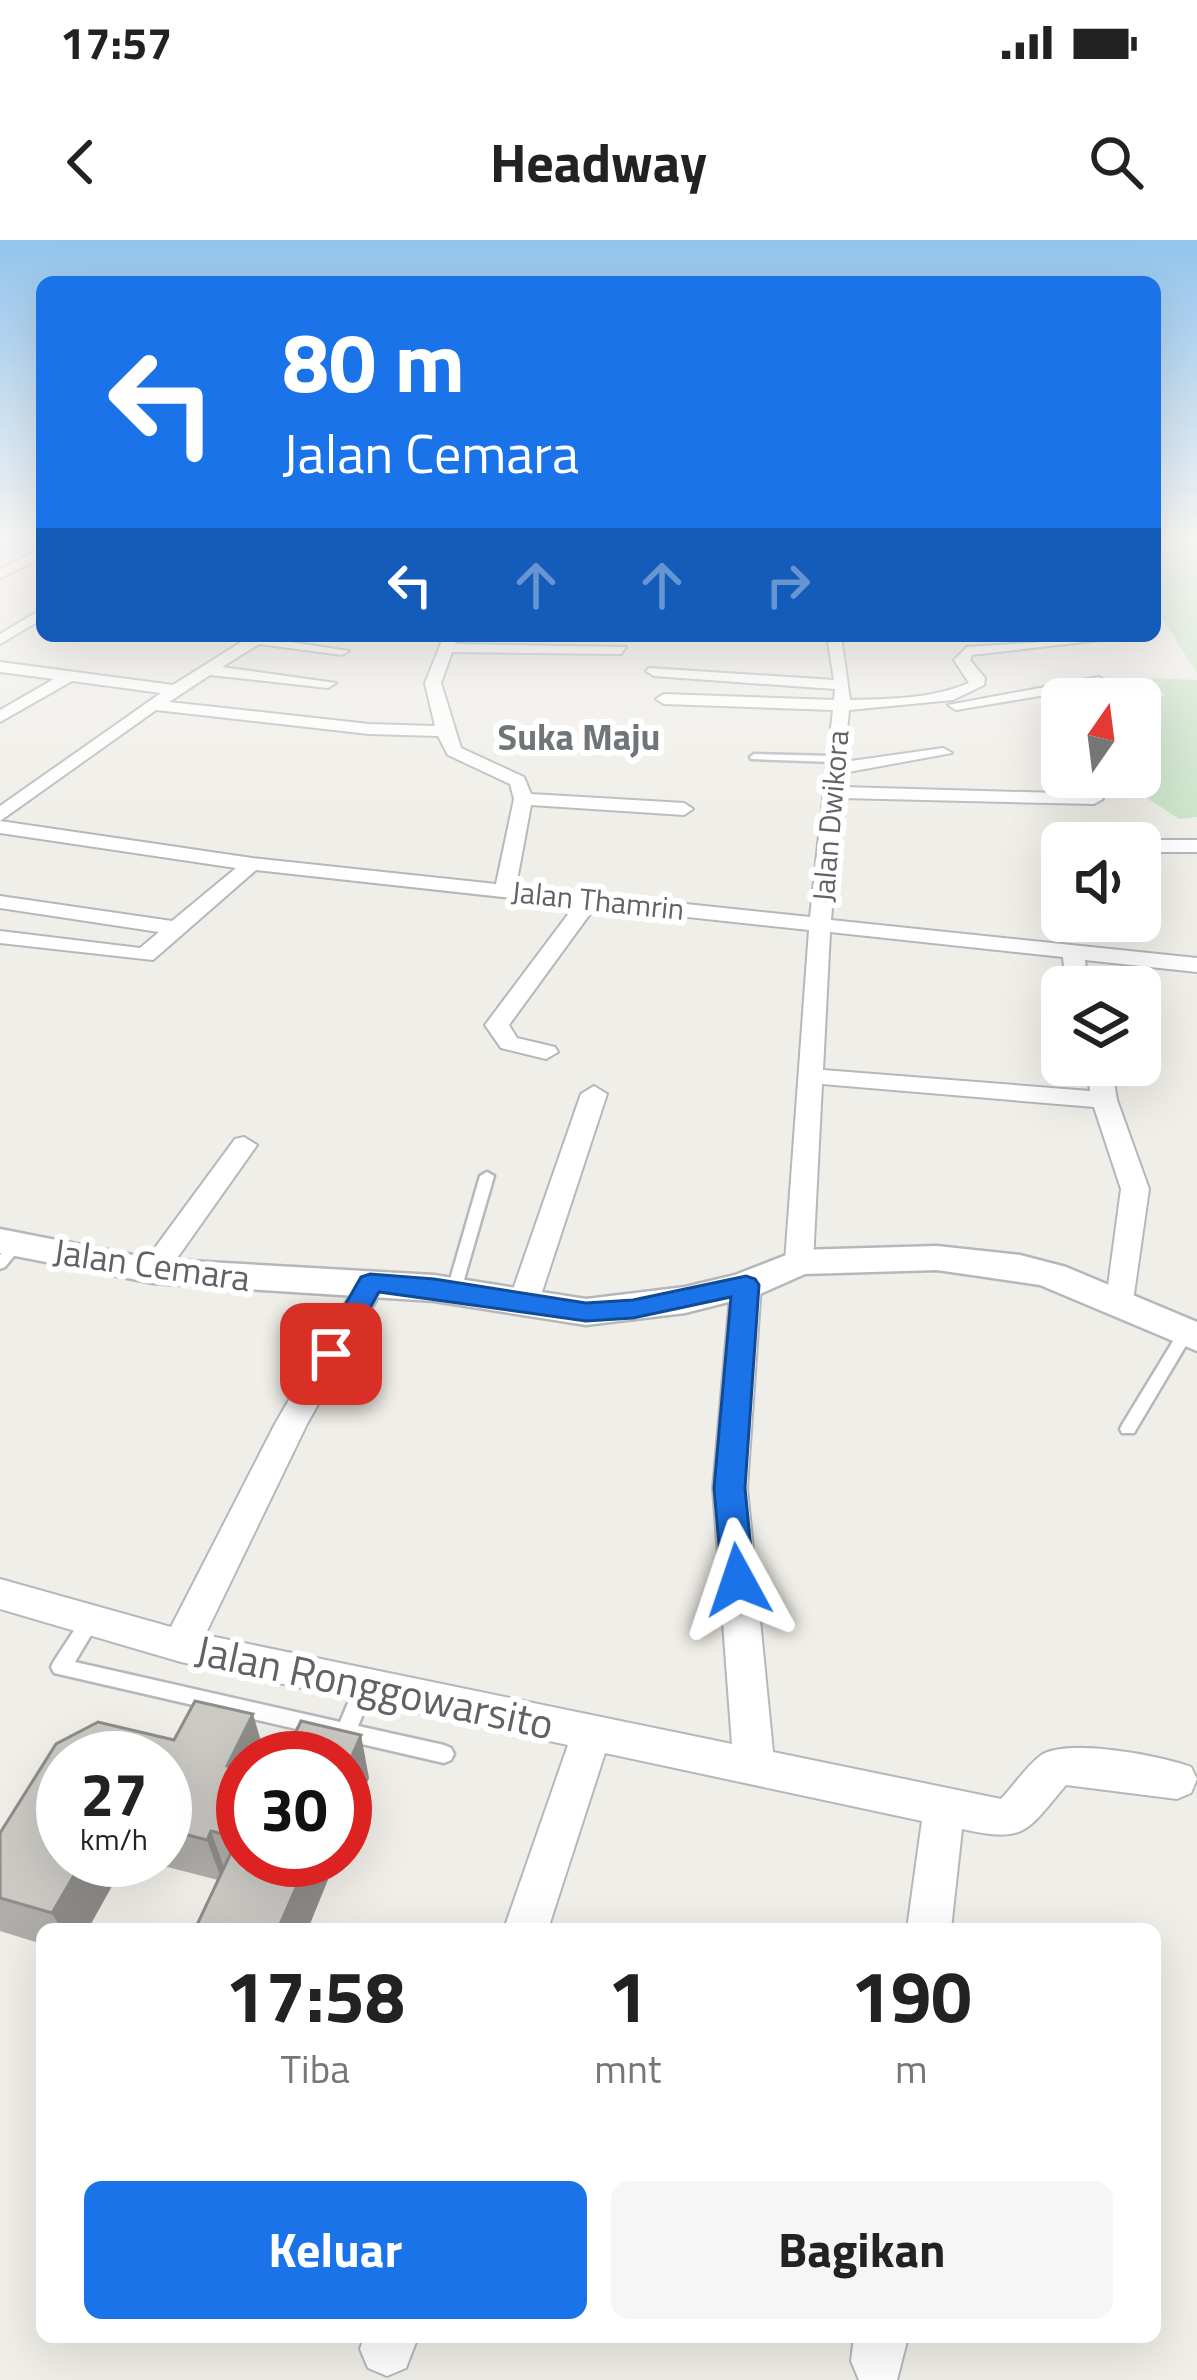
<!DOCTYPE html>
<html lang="id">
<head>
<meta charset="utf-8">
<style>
	body { margin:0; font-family:"Titillium Web",sans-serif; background:#f6f6f6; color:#222; height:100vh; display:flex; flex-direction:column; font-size:45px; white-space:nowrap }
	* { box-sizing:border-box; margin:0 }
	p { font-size:39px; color:#767676 }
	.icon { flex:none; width:66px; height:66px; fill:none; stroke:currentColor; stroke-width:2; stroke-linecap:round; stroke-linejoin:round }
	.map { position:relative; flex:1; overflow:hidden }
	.sheet { position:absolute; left:36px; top:1683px; width:1125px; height:420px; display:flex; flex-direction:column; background:#fff; border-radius:18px; box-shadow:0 12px 48px #0002 }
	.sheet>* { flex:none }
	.hud { position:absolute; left:36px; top:36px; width:1125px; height:366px; border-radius:18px; box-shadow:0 12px 48px #0002; background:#1a73e8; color:#fff; overflow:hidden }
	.needle { width:78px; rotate:14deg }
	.fabs { position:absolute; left:1041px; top:438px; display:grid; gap:24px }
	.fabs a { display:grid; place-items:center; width:120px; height:120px; border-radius:18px; background:#fff; box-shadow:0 12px 48px #0002; font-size:60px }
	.speed { position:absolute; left:36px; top:1491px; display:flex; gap:24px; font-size:60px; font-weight:700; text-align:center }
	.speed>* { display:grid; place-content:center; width:156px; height:156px; border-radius:50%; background:#fff; box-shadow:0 12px 48px #0002; line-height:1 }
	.speed small { font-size:30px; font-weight:400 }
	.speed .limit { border:18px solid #d22; background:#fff; color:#111 }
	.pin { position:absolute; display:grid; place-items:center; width:102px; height:102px; color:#fff; margin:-51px; border-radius:24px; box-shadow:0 6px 18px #0006 }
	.me { position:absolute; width:132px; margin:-66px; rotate:355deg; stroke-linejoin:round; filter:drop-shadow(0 0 9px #0008) }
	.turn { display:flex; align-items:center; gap:42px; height:252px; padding:0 48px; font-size:54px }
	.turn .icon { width:156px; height:156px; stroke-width:2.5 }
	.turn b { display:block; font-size:84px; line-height:102px }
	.lanes { display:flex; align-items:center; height:114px; padding:0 48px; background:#0003; justify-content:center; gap:60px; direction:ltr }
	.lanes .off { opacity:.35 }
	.eta { display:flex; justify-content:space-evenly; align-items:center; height:204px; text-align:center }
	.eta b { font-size:72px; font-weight:700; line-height:84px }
	.action { display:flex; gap:24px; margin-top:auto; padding:24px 48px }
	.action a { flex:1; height:138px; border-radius:18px; background:#1a73e8; color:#fff; font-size:48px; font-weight:700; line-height:138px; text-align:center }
	.action a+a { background:#f6f6f6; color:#222 }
	.status { display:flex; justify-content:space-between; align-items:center; height:84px; padding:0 60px; background:#fff; direction:ltr }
	.status svg { height:33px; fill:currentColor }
	header { display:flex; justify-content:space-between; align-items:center; height:156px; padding:0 48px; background:#fff; font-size:54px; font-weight:700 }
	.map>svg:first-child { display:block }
	.green { fill:#c9e4c7 }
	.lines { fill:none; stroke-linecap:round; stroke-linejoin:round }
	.stream { stroke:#b1dbf6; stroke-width:4.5 }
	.service-casing { stroke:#b5b8bb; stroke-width:5 }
	.minor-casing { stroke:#b5b8bb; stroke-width:4 }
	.tertiary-casing { stroke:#b5b8bb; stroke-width:5 }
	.service { fill:#fff; fill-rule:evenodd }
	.minor { fill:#fff; fill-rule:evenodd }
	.tertiary { fill:#fff; fill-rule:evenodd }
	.wall { fill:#afada9; fill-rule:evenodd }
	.shaded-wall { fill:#8e8d89 }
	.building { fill:#cbc9c4; stroke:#8e8d89; stroke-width:3 }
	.route { fill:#1a73e8; stroke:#114b97; stroke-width:3 }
	.labels { text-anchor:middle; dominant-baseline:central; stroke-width:12; stroke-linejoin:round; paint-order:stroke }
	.far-street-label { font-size:30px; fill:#5f6366; stroke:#fff }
	.far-quarter-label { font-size:36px; font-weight:bold; fill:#707578; stroke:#fff }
	.street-label { font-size:36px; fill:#5f6366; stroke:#fff }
	.near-street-label { font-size:42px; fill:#5f6366; stroke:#fff }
</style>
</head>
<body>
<div class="status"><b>17:57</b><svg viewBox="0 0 49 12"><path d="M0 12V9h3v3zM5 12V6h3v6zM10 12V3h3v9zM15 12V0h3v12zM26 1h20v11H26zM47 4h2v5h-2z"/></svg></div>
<header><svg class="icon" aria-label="back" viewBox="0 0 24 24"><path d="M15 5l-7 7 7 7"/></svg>Headway<svg class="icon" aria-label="search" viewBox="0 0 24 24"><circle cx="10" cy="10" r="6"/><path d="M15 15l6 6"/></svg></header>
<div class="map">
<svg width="1197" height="2140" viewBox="0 0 1197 2140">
	<rect width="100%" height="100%" fill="#f0eee8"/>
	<g class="green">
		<path d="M1155,295H1197V433L1155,367Z"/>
		<path d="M1151,438L1197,440V577L1179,579L1115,537H1140V459H1131L1129,454L1165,456Z"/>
	</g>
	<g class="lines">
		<g class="stream">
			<path d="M0,312L42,311"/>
			<path d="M1155,315H1197"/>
		</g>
		<g class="service-casing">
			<g id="service">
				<path d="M754,514L833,516L837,519L833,522L751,519L750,517Z"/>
				<path d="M487,932L494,936L461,1050L454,1055L449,1053L447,1050L480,936Z"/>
				<path d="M17,999L24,1004L5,1027L0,1029V1015L12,1001Z"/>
				<path d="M1186,1087L1194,1092L1134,1193H1122L1120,1189L1122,1185L1181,1088Z"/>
				<path d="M91,1372L98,1375L100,1380L75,1422L340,1482L358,1439L365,1437L372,1439L375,1445L358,1486L444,1505L451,1508L454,1514L451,1520L444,1523L54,1433L51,1427L54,1421L84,1375Z"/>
			</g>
		</g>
		<g class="minor-casing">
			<g id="minor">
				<path d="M42,309V318L0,338V329Z"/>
				<path d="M42,369V379L0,404V394Z"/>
				<path d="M251,396L349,411L342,415L259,404L222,427L336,443L328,448L210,435L169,462L369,484L435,486L425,443L444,396H458L455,404L626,407L621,414L452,412L441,443L461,508L524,537L531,554L684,563L693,569L684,575L531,565L516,646L810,677L833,470L664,464L656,459L664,454L834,460L835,449L654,436L646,431L649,428L834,440L827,396H841L850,460C890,459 931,459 969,443L954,420L967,407L1135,396L972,415L970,420L985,438L984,445L953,460L849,470L844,522L943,508L952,513L843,533L842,547L1094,554L1103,559L1094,564L841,558L831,680L1197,718V732L1085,720L1088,747H1066L1063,717L830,692L823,830L1090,851L1087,825H1111L1117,860L1149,949L1132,1068H1110L1106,1061L1121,949L1094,867L822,844L813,1022L809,1029H789L785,1022L809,690L595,667L509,785L517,798L555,807L558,812L546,819L501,808L485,785L575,665L256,630L153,720L0,703V691L140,708L159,692L0,668V656L172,681L236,628L0,593V581L252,618L496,644L514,559L510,544L448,515L438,496L369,494L156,470L0,581V566L161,453L72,441L0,482V470L54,439L0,432V422L173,445Z"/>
				<path d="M1099,437L1107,442L1105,445L956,470L948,465Z"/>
				<path d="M1140,600H1197V612H1140V603H1132Z"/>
				<path d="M594,846L607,854L539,1061L535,1068H513L509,1061L581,854Z"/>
				<path d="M244,897L257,905L163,1038H143L138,1031L143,1024L235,899Z"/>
				<path d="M371,1033L386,1043L307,1184L205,1395L732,1504L713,1248L731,1045L746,1035L761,1045L747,1248L773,1512L1001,1559C1014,1545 1026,1527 1040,1516C1065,1497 1163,1516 1191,1527L1197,1539L1191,1553L1177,1559L1066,1545C1026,1592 1026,1603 962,1589L951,1689H907L922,1581L605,1513L548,1689H504L568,1505L181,1422L0,1369V1339L171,1387L275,1184L361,1036Z"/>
				<path d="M364,2097H418L406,2128L387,2136L368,2128L360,2109Z"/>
				<path d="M854,2097H908L897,2140H859L851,2121Z"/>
			</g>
		</g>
		<g class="tertiary-casing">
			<path id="tertiary" d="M0,989L153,1019L434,1035L586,1059L685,1047L735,1035L799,1010L937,1006L1020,1015L1066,1027L1197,1082V1111L1040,1045L937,1030L805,1034L760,1054L685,1073L586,1085L434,1061L153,1043L0,1013Z"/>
		</g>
		<use href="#service" class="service"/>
		<use href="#minor" class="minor"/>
		<use href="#tertiary" class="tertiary"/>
	</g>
	<path class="wall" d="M174,1500L266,1518H243L308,1689L218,1640L148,1622L122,1628L88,1689H42V1704L0,1691V1593ZM165,1518V1620H63Z"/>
	<g class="shaded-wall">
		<path d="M253,1474L266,1518H243V1565L227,1526Z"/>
		<path d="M361,1495L369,1538L345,1598V1532Z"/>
		<path d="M211,1591L226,1633L222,1641L207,1600Z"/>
		<path d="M83,1620H147L148,1622L122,1628L88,1689H61L52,1673Z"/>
		<path d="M308,1620H336L308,1689H278Z"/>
	</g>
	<g class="building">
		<path d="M195,1461L253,1474L227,1526L243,1530V1620H308L278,1689H195L238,1598L211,1591L207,1600L165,1589V1518H63V1620H83L52,1673L0,1658V1593L56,1504L98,1482L174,1500Z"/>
		<path d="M301,1481L361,1495L345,1532V1518H283Z"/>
	</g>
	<linearGradient id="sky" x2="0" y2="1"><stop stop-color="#92c4ee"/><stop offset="0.5" stop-color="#f8f7f5"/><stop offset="1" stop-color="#f8f7f5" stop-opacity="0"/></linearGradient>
	<rect width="1197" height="595" fill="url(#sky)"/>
	<path class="route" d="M370,1034L434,1039L586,1063L633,1060L746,1036L755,1039L759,1045L745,1248L754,1340L750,1349L738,1353L726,1349L722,1340L714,1248L731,1057L633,1078L586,1081L379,1052L341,1120H321L317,1114L361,1037Z"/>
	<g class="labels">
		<g class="far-street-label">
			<text transform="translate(830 576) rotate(-85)">Jalan Dwikora</text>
			<text transform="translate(598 660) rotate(6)">Jalan Thamrin</text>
		</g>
		<g class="far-quarter-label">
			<text x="579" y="496">Suka Maju</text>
		</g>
		<g class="street-label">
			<text transform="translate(152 1024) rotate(8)">Jalan Cemara</text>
		</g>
		<g class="near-street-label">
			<text transform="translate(375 1446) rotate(12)">Jalan Ronggowarsito</text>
		</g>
	</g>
</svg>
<div class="fabs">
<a><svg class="needle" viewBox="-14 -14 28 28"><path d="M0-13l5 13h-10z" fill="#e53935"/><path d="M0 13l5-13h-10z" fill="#767676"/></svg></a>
<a><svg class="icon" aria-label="sound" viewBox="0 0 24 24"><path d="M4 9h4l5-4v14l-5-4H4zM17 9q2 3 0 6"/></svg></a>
<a><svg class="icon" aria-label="layers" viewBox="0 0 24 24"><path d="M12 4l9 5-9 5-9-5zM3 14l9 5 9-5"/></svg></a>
</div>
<div class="speed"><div>27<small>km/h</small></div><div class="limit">30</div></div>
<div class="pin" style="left:331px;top:1114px;background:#d93025"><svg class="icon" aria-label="arrive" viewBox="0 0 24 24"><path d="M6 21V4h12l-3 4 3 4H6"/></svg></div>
<svg class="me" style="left:738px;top:1340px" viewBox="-20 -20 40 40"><path d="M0-17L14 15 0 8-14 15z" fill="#1a73e8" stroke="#fff" stroke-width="4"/></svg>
<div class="hud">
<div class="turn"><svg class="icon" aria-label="left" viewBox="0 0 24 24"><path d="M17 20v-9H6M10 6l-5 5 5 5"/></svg><div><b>80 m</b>Jalan Cemara</div></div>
<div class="lanes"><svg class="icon" aria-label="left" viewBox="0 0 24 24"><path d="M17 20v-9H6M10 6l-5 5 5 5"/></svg><svg class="icon off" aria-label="ahead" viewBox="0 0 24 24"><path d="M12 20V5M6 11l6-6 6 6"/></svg><svg class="icon off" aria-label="ahead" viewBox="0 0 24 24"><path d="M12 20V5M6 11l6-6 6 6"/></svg><svg class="icon off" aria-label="right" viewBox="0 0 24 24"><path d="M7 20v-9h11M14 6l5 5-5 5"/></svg></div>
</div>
<section class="sheet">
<div class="eta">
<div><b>17:58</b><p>Tiba</p></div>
<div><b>1</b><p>mnt</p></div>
<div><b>190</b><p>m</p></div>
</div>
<div class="action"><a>Keluar</a><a>Bagikan</a></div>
</section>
</div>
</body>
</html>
